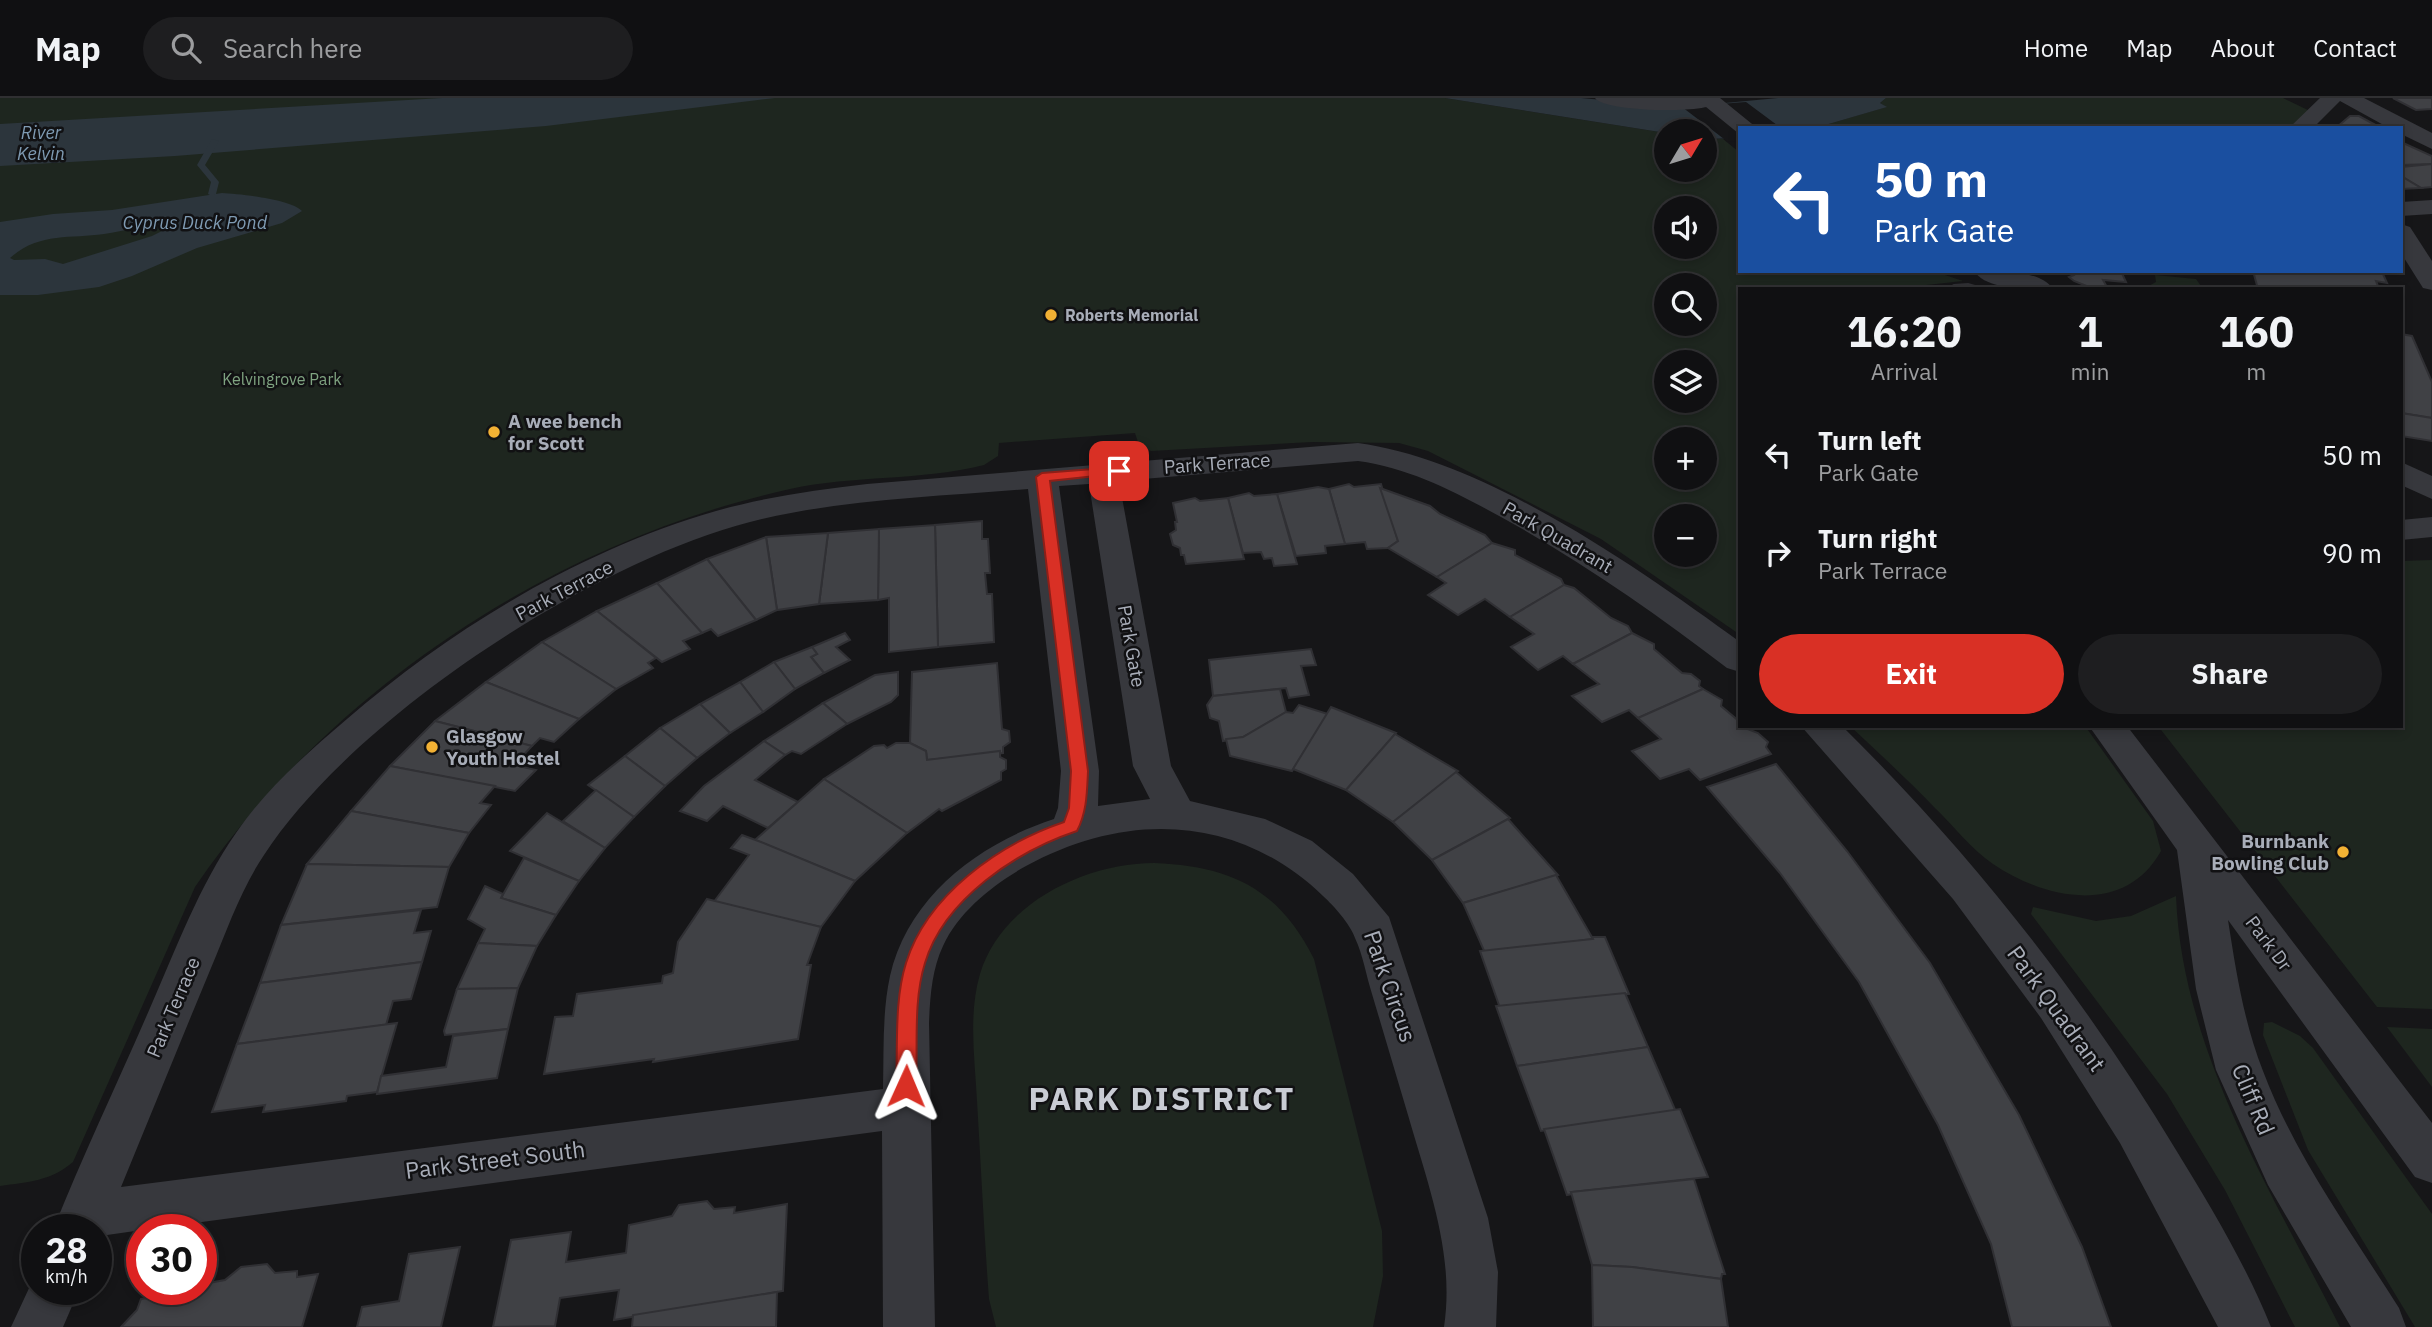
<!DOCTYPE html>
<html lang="en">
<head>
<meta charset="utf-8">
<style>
	body { margin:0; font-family:"IBM Plex Sans",sans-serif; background:#1e1e20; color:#f1f3f6; height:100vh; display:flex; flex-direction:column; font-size:26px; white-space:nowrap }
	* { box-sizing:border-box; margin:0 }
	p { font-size:23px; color:#9c9d9f }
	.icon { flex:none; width:38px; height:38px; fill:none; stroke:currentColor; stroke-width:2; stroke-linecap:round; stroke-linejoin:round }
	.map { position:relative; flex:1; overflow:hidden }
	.sheet { position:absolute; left:1738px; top:189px; width:665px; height:441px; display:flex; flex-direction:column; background:#101012; border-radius:0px; box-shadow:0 4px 10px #0003,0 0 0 2px #303032 }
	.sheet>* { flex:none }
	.banner { position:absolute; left:1738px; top:28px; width:665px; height:147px; border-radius:0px; box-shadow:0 4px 10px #0003,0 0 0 2px #303032; background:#1a4fa0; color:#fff; overflow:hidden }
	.needle { width:46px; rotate:52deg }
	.tools { position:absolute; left:1654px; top:21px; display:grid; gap:14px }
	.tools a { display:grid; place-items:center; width:63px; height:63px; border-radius:50%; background:#101012; box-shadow:0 4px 10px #0003,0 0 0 2px #303032; font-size:35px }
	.speed { position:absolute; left:21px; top:1116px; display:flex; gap:14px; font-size:35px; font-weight:700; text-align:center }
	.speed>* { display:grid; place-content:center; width:91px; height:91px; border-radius:50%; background:#101012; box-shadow:0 4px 10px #0003,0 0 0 2px #303032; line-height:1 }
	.speed small { font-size:18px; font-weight:400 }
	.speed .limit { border:10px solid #d22; background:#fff; color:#111 }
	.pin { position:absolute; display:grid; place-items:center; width:60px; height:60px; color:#fff; margin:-30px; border-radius:14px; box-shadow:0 4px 10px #0006 }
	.me { position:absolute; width:77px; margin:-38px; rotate:1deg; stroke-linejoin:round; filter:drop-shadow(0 0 5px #0008) }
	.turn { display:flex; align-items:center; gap:24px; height:147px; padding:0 21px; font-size:32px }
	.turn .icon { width:91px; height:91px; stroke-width:2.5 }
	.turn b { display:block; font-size:49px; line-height:60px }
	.eta { display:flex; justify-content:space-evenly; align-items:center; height:119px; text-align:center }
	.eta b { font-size:42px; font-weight:800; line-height:49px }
	.button { display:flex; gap:14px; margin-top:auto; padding:14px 21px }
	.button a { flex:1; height:80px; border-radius:42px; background:#d93025; color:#fff; font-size:28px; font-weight:800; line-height:80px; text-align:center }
	.button a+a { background:#1e1e20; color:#f1f3f6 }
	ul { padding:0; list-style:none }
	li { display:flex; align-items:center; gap:21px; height:98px; padding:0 21px }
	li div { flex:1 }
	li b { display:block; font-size:26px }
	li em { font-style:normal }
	header { display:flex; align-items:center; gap:42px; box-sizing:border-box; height:98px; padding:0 35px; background:#101012; border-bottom:2px solid #303032 }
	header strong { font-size:33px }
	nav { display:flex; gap:38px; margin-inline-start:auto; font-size:24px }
	.search { width:490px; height:63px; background:#1e1e20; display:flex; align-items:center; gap:18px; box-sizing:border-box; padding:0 24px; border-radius:38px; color:#9c9d9f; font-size:26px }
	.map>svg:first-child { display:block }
	.green { fill:#1e261f; fill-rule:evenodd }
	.water { fill:#2c353c; fill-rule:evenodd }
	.pier { fill:#161618 }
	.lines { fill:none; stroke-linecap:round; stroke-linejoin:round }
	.stream { fill:#2c353c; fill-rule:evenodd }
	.building { fill:#404145; stroke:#303034; stroke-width:2 }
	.minor { fill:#37383d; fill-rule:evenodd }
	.tertiary { fill:#37383d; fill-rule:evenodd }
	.route { fill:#d93025; stroke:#8d1f18; stroke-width:2 }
	.poi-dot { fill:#f2b134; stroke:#111113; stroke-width:2.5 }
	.labels { text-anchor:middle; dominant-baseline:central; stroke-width:5; stroke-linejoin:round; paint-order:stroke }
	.far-poi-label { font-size:16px; font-weight:bold; fill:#a8adb8; stroke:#111113; text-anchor:start }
	.far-park-label { font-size:16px; fill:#7fa381; stroke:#111113 }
	.far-water-label { font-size:18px; font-style:italic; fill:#7f9bb3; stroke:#111113 }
	.poi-label { font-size:19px; font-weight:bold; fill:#a8adb8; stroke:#111113; text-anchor:start }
	.street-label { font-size:19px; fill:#a8adb8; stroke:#111113 }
	.near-street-label { font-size:23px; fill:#a8adb8; stroke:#111113 }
	.near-district-label { font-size:32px; font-weight:bold; letter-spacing:2px; fill:#c9ccd4; stroke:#111113 }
</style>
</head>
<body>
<header>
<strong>Map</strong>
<div class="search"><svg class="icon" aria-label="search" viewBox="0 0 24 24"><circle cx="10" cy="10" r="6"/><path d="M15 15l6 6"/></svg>Search here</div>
<nav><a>Home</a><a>Map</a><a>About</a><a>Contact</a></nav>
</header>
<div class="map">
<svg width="2432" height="1229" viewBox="0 0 2432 1229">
	<rect width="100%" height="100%" fill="#161618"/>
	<g class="green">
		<path d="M0,0H1445L1666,35V72H1704L1705,41H1723L1739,54L1740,173H1933L1963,183L1890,191H1740L1739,536L1601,441L1428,353L1399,345L1312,344L1151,353L1139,347L1135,335L999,345L998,358L984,367C921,383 854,377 790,391C555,443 331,590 195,789L73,1064C51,1083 28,1084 0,1088ZM1666,110H1704V149H1666ZM1666,187H1704V226H1666ZM1666,264H1704V303H1666ZM1666,341H1704V380H1666ZM1666,418H1704V457H1666Z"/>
		<path d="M1886,0H2283L2312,14L2294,30H1815L1886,9L1880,5Z"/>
		<path d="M2155,177L2196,181L2203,191H2143L2156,184Z"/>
		<path d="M2432,462V911L2377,909L2158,628H2401V463Z"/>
		<path d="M1850,628H2085L2153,723L2161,753C2125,818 2046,802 1993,766C1971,751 1954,728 1935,710C1908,682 1879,655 1850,628Z"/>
		<path d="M1154,765C1231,768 1279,791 1314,861L1382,1133L1383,1178L1373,1229H996L989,1201C984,1135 981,1069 977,1003C975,962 968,917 980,876C1001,805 1086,765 1154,765Z"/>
		<path d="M2176,798C2182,953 2272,1094 2340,1229H2295L2225,1092L2167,996L2031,816L2033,809L2096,823L2131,818Z"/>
		<path d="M2272,924L2300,938L2313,950L2432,1116V1229H2415L2308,1052L2263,937L2264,925Z"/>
		<path d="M2387,929L2432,931V989Z"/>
	</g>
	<g class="water">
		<path d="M442,0H775L546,28L175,58L0,68V26Z"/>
		<path d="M1445,0H1581L1682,9L1778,0H1886L1880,5L1887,9L1815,30H1740L1739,40L1705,41L1704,33L1666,35Z"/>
		<path d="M222,95C240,96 291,101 302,113L282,125L197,150L132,178L99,189L38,197H0V124L53,116L112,112ZM165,127L168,130L152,138L63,166L45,161L14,162L10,160C39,134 70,141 104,136C125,133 144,127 165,127Z"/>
	</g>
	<path class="pier" d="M1746,4L1781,30H1740V43L1728,44L1682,9Z"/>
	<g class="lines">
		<path class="stream" d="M212,41L219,43L205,67L219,84L216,96L212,98L208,96L211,84L197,67Z"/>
	</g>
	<g class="building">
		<path d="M2393,0H2432V11L2416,12Z"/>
		<path d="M2350,18H2359L2381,30L2337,29Z"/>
		<path d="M2401,44L2432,58V66L2401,67Z"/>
		<path d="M2432,66V89L2421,90L2401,78V69Z"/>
		<path d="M2401,78L2421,90L2401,91Z"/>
		<path d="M2072,173H2121L2126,184L2103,182L2108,191H2094L2074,183L2069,179L2074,177Z"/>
		<path d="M2253,173H2372L2383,176L2387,185L2376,183L2378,188L2370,191H2258Z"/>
		<path d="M1968,186L1985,191H1947L1954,187Z"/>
		<path d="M2401,236L2412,238L2432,284V320L2401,315Z"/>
		<path d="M2401,315L2432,320V343L2401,338Z"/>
		<path d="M1349,386L1354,389L1381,386L1398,443L1388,450L1367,451L1365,444L1345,446L1329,391Z"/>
		<path d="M1318,389L1329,391L1345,446L1325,448L1326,455L1296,458L1277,396Z"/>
		<path d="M1380,390L1430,408L1440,416L1485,437L1492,445L1437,479L1388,450L1398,443Z"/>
		<path d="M1249,395L1254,398L1277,396L1297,466L1274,468L1272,460L1264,461L1261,454L1243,455L1228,400Z"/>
		<path d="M1195,400L1200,403L1228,400L1244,461L1186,466L1184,457H1181L1180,450L1173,447L1170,436L1176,432L1175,424H1177L1173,405Z"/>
		<path d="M982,423V441H988L990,475H985L987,496H992L994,544L938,549L935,427Z"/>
		<path d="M935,427L938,549L889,554V500L878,502L879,431Z"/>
		<path d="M879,431L878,502L819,506L828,435Z"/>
		<path d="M828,435L819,506L777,512L766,439Z"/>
		<path d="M766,439L777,512L756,522L707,461Z"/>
		<path d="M1492,445L1515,452V457L1561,481L1564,487L1510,519L1485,501L1458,517L1428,497L1446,485L1437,479Z"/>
		<path d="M707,461L756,522L718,538L711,531L702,535L657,485Z"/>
		<path d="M657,485L702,535L683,543L690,551L662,564L597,513Z"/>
		<path d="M1564,487L1574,490L1611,520L1628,528L1632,535L1573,566L1563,558L1538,572L1511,549L1534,536L1510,519Z"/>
		<path d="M597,513L656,560L648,565L653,570L616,591L542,544Z"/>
		<path d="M845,535L850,542L836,549L850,562L824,575L811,559L817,556L812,549Z"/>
		<path d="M1632,535L1654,546V551L1682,575L1691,576L1700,583L1699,588L1703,591L1638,620L1629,612L1602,624L1572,598L1599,586L1573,566Z"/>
		<path d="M542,544L616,591L579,621L486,584Z"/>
		<path d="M812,549L817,556L811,559L824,575L795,591L774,564Z"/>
		<path d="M1311,551L1316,567L1301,568L1309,597L1289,600L1286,590L1213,598L1209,562Z"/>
		<path d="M774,564L795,591L763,614L740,584Z"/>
		<path d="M997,565L1002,631L1009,633L1010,644L1003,649V655L927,662L926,653L910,645L912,574Z"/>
		<path d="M898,574V597L891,604L847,626L823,605L875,577Z"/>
		<path d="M486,584L579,621L554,644L540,640L532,648L435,623Z"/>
		<path d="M740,584L763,614L730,635L700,606Z"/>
		<path d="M1280,591L1286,614L1243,639L1223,643L1219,623L1210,620L1207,607L1213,598Z"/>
		<path d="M1703,591L1722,602L1721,608L1740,624V628L1758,635L1768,644L1766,649L1771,656L1700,682L1689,671L1660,681L1632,653L1661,641L1638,620Z"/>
		<path d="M823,605L847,626L801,656L792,653L785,657L764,643Z"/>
		<path d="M700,606L730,635L697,660L660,630Z"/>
		<path d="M1299,607L1328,616L1292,673L1230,658L1226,641L1243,639L1286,614L1293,615Z"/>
		<path d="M1331,609L1396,635L1346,692L1293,671Z"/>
		<path d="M435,623L532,648L514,667L536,672L515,693L390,668Z"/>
		<path d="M660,630L697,660L665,688L625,658Z"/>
		<path d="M1395,636L1458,673L1393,724L1346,692Z"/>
		<path d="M764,643L785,657L755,682L798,704L768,730L723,708L707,723L680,713L704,688Z"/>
		<path d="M896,645H910L926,653L927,662L1000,653V659L1006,662V671L1001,674V682L942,713L939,711L907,735L824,681L874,648L884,647L887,650Z"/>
		<path d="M625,658L665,688L634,719L588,687Z"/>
		<path d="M1776,666L1847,753L1930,865L2019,1017L2082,1149L2111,1229H2012L1991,1146L1938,1027L1859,884L1780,775L1707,689Z"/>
		<path d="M390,668L495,688L480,705L491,707L469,735L351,713Z"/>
		<path d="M1456,674L1510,720L1432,762L1393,724Z"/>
		<path d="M824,681L907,735L855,783L755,742Z"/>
		<path d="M596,692L634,719L605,750L563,723Z"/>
		<path d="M351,713L469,735L449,769L307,766Z"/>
		<path d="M547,715L605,750L579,783L510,753Z"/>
		<path d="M1508,721L1558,777L1463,805L1432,762Z"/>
		<path d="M742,737L761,744L855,783L821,829L713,805L749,757L731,750Z"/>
		<path d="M524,760L579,783L556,817L501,800Z"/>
		<path d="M307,766L449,769L437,809L281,827Z"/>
		<path d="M1556,777L1593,841L1485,855L1463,805Z"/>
		<path d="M485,788L503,796L501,800L556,817L537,848L478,845L485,831L468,821Z"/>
		<path d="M707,801L821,829L807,867H811L798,941L653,964L654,961L544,976L555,919L573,918L577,896L662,885L663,878L673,875L678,844Z"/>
		<path d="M421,812L414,835L431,833L422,864L260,885L281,827Z"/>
		<path d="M1592,839H1605L1629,896L1500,910L1480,853L1593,841Z"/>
		<path d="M478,845L537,848L518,890L457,891Z"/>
		<path d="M422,864L411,901L393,903L386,927L237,946L260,885Z"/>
		<path d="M518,890L508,931L445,937L444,933L457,891Z"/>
		<path d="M1625,895L1648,949L1517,968L1496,908Z"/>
		<path d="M397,925L377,994L347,998L346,1003L263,1014L265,1007L212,1014L237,946Z"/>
		<path d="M508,931L497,980L377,996L381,978L446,969L453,938Z"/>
		<path d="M1648,949L1676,1014L1541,1033L1517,968Z"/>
		<path d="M1680,1011L1708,1079L1571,1094L1572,1096L1567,1097L1544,1031Z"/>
		<path d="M1694,1081L1725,1176H1722L1721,1181L1632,1169L1592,1167L1571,1094Z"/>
		<path d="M707,1103L714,1111L735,1109L734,1115L787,1106L783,1193L614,1222L619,1192L560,1200L555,1228L493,1229L511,1142L571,1134L566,1164L626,1155L629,1127L672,1118L679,1107Z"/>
		<path d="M460,1149L441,1229H357L362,1209L399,1203L409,1156Z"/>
		<path d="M267,1166L275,1175L297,1173V1179L318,1176L302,1229H121L137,1212L141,1201L201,1192L203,1186L225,1182L241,1169Z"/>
		<path d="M1592,1167L1632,1169L1721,1181L1728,1229H1593Z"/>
		<path d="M777,1194L776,1229H632L633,1217Z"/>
	</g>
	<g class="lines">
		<g class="minor">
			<path d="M1595,0H1718L1720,3C1711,17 1604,14 1595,0Z"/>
			<path d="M2320,0H2364L2432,35V51L2401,36V30H2389L2340,3L2313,30H2289Z"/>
			<path d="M1358,345C1485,362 1637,469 1740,544V574L1727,570C1655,515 1581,463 1501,419C1455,394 1410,370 1358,363L1119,383L1171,668L1190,703L1265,721L1312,743L1353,776L1389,819L1488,1120L1498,1174L1496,1229H1444C1455,1156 1428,1087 1408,1017C1396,977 1384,936 1372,896C1366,877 1363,857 1355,840C1350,826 1334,808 1323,798C1238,716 1126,713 1026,768C994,786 959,813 943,848C932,871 930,899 929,925L935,1229H883L882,1033L142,1132L100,1138L96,1148V1132H53C83,1057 118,984 150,910C176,851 199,788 236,735C266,691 307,655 347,621C452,530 581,452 716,413C765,399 816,392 867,386ZM1089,386L1133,668L1150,701L1098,708L1099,673L1059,388ZM1028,391L1061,673L1058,710L1054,721C980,745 908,798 890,878C882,915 884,954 883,991L121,1089C151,1016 181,942 211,870C227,832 241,791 264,757C354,619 591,465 750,424C840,401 936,399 1028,391Z"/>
			<path d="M2432,419V439L2401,442V422Z"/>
			<path d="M1801,628H1842C1971,755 2082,896 2176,1052C2211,1109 2246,1167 2271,1229H2218L2120,1045L2041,920L1953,801Z"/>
			<path d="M2089,628H2127L2432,1025V1085L2415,1079L2228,822C2236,873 2244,925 2263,973C2295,1058 2351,1134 2399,1210L2406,1229H2351L2268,1087L2216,972L2196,891L2177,752Z"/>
			<path d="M37,1173V1192H79L63,1229H11Z"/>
		</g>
		<g class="tertiary">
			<path d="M1695,0H1720L1757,30H1740L1738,35Z"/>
			<path d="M2432,102V116L2401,118V104Z"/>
			<path d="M2401,126L2410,129L2432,163V192L2423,190L2401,155Z"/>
			<path d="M1974,173C1995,173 2040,171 2053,191C2032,191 1987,193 1974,173Z"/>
			<path d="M2401,364L2432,378V401L2401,387Z"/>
		</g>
	</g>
	<path class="route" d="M1119,369L1126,373L1124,375L1050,383L1088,673C1087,694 1087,714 1077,733C1017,753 944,801 925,865C913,903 918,949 916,988L913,994L906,997L899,994L896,988C898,949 894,903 906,865C927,797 999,746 1064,724L1069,710L1071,673L1036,379L1042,375Z"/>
	<g class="poi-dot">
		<circle cx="1051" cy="217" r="7"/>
		<circle cx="494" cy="334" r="7"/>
		<circle cx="432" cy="649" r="7"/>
		<circle cx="2343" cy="754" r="7"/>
	</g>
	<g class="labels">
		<g class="far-poi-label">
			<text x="1065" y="217">Roberts Memorial</text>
		</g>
		<g class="far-park-label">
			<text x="282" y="281">Kelvingrove Park</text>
		</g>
		<g class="far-water-label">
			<text x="41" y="34">River<tspan x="41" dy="21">Kelvin</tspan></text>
			<text x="195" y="124">Cyprus Duck Pond</text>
		</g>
		<g class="poi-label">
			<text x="508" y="323">A wee bench<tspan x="508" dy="22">for Scott</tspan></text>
			<text x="446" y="638">Glasgow<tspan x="446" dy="22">Youth Hostel</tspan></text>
			<text x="2329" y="743" text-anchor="end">Burnbank<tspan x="2329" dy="22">Bowling Club</tspan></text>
		</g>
		<g class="street-label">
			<text transform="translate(1217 365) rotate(-4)">Park Terrace</text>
			<text transform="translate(1558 439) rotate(30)">Park Quadrant</text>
			<text transform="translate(564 492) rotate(-28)">Park Terrace</text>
			<text transform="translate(1132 548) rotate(80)">Park Gate</text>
			<text transform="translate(2269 845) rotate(53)">Park Dr</text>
			<text transform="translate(173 909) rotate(-67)">Park Terrace</text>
		</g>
		<g class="near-street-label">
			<text transform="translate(1391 888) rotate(71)">Park Circus</text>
			<text transform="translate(2057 910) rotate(54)">Park Quadrant</text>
			<text transform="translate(2254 1001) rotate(67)">Cliff Rd</text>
			<text transform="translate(495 1061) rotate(-7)">Park Street South</text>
		</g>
		<g class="near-district-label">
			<text x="1162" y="1000">PARK DISTRICT</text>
		</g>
	</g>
</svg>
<div class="tools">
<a><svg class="needle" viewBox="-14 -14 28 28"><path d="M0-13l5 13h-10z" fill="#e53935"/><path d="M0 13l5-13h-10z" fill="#9c9d9f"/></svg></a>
<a><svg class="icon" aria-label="sound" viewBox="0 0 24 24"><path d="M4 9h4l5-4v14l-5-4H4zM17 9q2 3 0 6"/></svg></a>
<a><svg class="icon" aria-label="search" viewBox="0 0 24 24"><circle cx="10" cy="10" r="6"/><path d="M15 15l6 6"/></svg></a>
<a><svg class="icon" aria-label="layers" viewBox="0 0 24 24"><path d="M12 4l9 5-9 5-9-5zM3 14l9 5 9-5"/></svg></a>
<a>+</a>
<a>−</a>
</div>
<div class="speed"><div>28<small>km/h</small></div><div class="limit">30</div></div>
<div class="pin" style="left:1119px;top:373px;background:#d93025"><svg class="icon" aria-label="arrive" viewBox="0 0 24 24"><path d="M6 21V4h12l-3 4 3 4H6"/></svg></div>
<svg class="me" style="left:906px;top:988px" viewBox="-20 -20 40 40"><path d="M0-17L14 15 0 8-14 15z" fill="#d93025" stroke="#fff" stroke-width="4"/></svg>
<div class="banner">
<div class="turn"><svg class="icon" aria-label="left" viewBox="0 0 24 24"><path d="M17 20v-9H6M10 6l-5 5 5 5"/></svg><div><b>50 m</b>Park Gate</div></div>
</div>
<section class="sheet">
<div class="eta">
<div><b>16:20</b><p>Arrival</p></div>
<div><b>1</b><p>min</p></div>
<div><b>160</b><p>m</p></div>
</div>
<ul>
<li><svg class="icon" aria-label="left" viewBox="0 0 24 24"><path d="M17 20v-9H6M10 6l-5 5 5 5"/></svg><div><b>Turn left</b><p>Park Gate</p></div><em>50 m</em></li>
<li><svg class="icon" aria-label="right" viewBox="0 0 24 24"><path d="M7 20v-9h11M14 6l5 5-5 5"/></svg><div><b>Turn right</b><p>Park Terrace</p></div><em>90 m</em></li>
</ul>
<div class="button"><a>Exit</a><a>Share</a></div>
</section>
</div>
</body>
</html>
